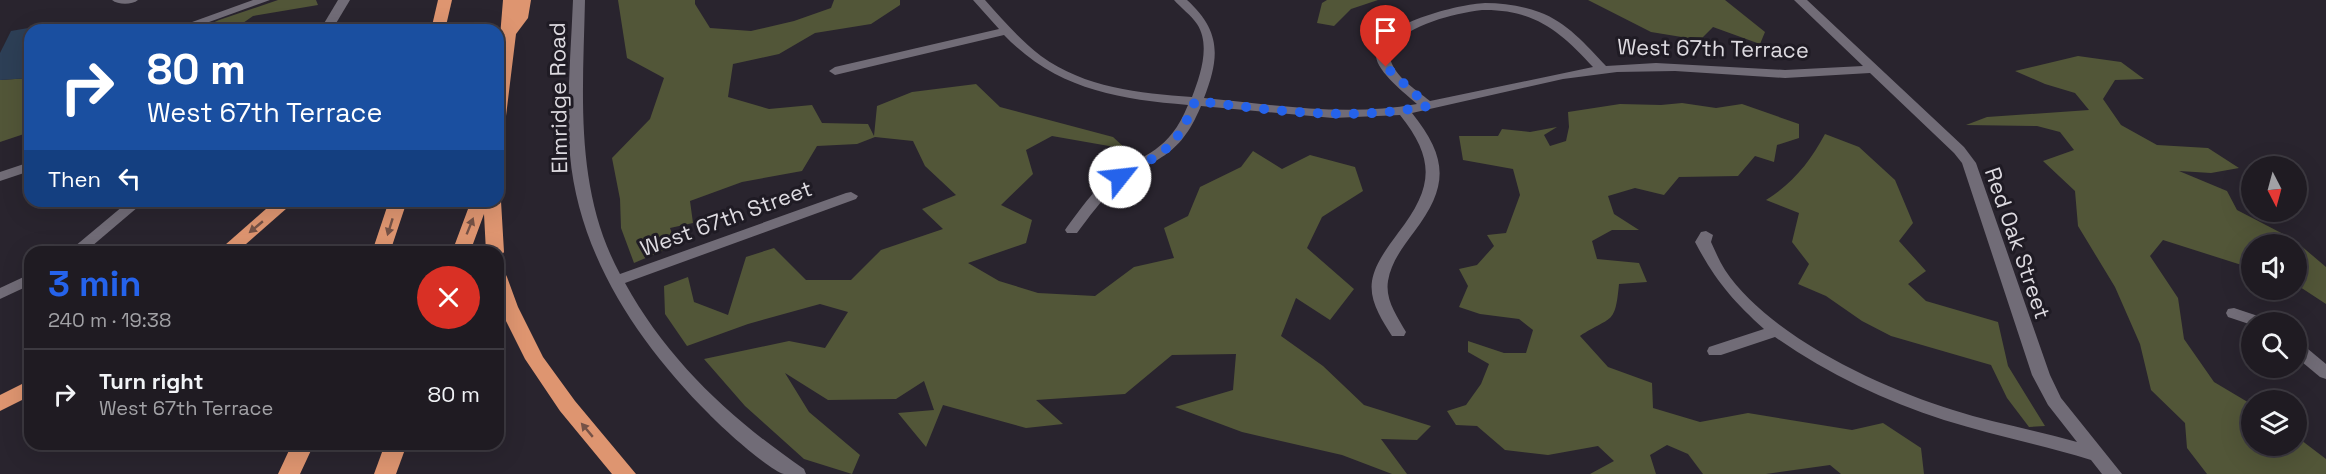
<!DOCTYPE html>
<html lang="en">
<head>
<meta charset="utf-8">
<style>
	body { margin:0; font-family:"Space Grotesk",sans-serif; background:#27242a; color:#f1f3f6; height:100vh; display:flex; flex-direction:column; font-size:22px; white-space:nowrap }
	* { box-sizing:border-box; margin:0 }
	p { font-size:20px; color:#a1a1a5 }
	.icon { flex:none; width:33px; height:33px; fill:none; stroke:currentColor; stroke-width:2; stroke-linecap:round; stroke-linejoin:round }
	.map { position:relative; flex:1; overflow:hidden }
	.drawer { position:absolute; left:24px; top:246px; width:480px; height:204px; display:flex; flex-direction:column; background:#1f1b22; border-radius:18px; box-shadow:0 6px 24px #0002,0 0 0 2px #3c3940 }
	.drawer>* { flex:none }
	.guide { position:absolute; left:24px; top:24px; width:480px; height:183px; border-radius:18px; box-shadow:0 6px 24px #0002,0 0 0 2px #3c3940; background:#1a4fa0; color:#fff; overflow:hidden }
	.needle { width:39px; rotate:174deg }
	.controls { position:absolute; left:2241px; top:156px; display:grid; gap:12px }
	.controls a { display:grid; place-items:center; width:66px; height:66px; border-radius:50%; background:#1f1b22; box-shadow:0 6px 24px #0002,0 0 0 2px #3c3940; font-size:30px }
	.pin { position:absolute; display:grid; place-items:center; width:51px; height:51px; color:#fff; margin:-62px -26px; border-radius:50% 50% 50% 0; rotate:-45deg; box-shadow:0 0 6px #0007 }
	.pin .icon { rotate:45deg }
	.me { position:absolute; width:66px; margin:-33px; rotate:61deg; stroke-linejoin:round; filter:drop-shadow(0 0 4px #0008) }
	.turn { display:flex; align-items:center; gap:21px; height:126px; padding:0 24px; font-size:27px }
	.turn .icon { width:78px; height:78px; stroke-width:2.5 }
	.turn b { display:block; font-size:42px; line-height:51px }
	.then { display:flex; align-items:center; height:57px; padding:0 24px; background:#0003; gap:12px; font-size:22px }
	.round { display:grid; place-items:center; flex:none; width:63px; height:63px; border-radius:32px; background:#27242a }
	.overview { display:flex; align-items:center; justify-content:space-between; height:102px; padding:0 24px }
	h1 { font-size:36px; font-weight:700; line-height:45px; color:#2563eb }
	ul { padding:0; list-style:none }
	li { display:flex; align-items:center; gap:18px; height:90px; padding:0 24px; border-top:2px solid #3c3940 }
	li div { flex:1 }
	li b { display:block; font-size:22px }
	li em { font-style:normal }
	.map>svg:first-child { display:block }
	.forest { fill:#525638 }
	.water { fill:#2d3f56 }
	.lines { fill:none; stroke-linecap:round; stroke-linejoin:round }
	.minor { fill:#716c77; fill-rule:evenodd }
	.motorway { fill:#de9570; fill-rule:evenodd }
	.oneway { fill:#755246 }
	.route { stroke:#2563eb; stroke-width:10; stroke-dasharray:0 18 }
	.labels { text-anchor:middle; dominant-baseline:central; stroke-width:6; stroke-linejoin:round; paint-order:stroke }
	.street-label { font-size:22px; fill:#dddae0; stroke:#1f1b24 }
</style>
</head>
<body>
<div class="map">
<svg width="2326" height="474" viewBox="0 0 2326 474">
	<rect width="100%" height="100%" fill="#29242e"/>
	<g class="forest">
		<path d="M278,0H316L318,5L253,16L233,30H197L219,20Z"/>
		<path d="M618,0H695V4L710,28L751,31L794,21L831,8L834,0H900V5L871,24L815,33L779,54L733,64L728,97L769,109L812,105L822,123L868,124L874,136L877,106L912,92L976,84L1000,107L1113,137L1126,149L1052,136L1026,150L1033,174L1001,205L1032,220L1026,243L968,263L999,281L1038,293L1095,296L1134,267L1174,258L1164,228L1188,216L1200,187L1241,167L1253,151L1282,169L1310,155L1355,167L1363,191L1322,217L1307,248L1354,289L1330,320L1296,298L1281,336L1323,366L1364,405L1431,426L1417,440L1381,439L1407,474H1392L1342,455L1242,432L1175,407L1233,390L1236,354L1172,355L1125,394L1036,400L1063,424L1026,428L943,405L926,447L898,413L934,410L924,381L896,399L828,400L785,373L809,412L860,455L852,474L804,459L745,406L704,359L789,341L825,348L848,312L820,304L748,324L687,346L665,314L664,286L688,277L694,302L728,315L746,257L774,248L806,280H851L881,250L943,229L922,209L956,195L925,166L913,141L875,137L857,144L817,146L802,171L742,182L690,201L693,223L670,228L676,245L634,263L621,228L620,199L612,158L650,119L664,78L627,58Z"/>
		<path d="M1327,0H1378L1351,9L1334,26L1317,23L1322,3Z"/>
		<path d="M1588,0H1725L1765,32L1760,44L1713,27L1700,40L1651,32Z"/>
		<path d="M149,22L159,29L66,30L34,27Z"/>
		<path d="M2078,56L2121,62L2144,79L2115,80L2103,99L2121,125L2157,145L2208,148L2239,168L2211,173L2179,171L2227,191L2237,210L2293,239L2326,267V304L2297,285L2296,244H2252L2251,268L2163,240L2150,256L2178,298L2184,339L2214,382L2251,404L2252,446H2296L2297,437L2326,459V474H2207L2187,448L2185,423L2151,390L2140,344L2115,287L2078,226L2075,191L2043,161L2074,150L2060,132L2037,126L1966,125L1987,117L2089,110L2075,93L2045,84L2015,71Z"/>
		<path d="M30,78V132L0,142V80Z"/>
		<path d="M1682,103L1716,108L1742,104L1799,124V138L1777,145L1774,162L1755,156L1738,176L1679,177L1664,195L1635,188L1608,196L1614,214L1639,230H1612L1592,241L1597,259L1639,263L1647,282L1619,284C1615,326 1612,315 1580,336L1608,367L1652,383L1653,408L1700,422L1748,413L1852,430L1883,423L1921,448L1924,474H1841L1830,465L1766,474H1703L1688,454L1667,445L1650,455L1656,474H1590L1614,461L1598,446L1548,455L1505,450L1477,426L1456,425L1447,411L1466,405L1481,384L1489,364L1468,352V341L1504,353H1526L1533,330L1519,319L1480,314L1459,307L1468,286L1459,269L1477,265L1494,246L1487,235L1506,233L1520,195L1513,169L1463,160L1459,136H1498L1502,129L1530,132L1557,127L1544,135L1550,146L1566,141L1569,127L1568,112L1620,104L1661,105Z"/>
		<path d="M1825,134L1859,147L1895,180L1913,223L1899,241L1926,271L1908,284L1926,301L1998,322L2008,366L2045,426L2029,427L2007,398L1991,365L1891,336L1862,321L1826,296L1798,284L1809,264L1792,242L1799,213L1766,200C1793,183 1810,162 1825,134Z"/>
	</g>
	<path class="water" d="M34,27L66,30H30V78L0,80V53L11,31Z"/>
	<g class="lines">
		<g class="minor">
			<path d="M112,0H138C132,5 118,5 112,0Z"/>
			<path d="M253,0H270L187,30H170Z"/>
			<path d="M338,0H350L332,30H320Z"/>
			<path d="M573,0H585C583,94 574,189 620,274L846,193L851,192L858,196L856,199L625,283C668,361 731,419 804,469L806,474C800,474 790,474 784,474C769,470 721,427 709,414C639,344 579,256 570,155C566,103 571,51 573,0Z"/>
			<path d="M973,0H985C1003,20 1020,40 1041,56C1085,88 1139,93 1192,97C1200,76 1211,45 1197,24C1191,15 1181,8 1174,0H1187C1221,31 1220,57 1204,98C1276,105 1346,117 1417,104C1406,94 1377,72 1376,56C1374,24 1460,4 1485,3C1503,3 1522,6 1539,12C1567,22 1586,45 1606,66L1656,63L1785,70L1863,66L1794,0H1807L1964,147L1976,163L2050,375L2061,398L2122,474H2102L2091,460C2042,445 1992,435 1944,420C1884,401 1826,373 1775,337L1721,355H1709L1707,351L1709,347L1764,329C1732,300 1715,280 1695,242L1701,232L1706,231L1713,235L1711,242C1715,251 1720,262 1725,270C1769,336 1879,387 1953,410C1993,423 2036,430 2077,442L2048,405L2032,375L1962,163L1954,153L1870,73L1785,78L1675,71L1617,72L1563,79L1412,113C1448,158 1449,186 1414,232C1403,247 1391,262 1388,281C1385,300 1397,316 1406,332L1404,336H1392C1382,320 1369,301 1372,281C1375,263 1388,247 1398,233C1433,188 1436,160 1400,115L1333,118L1201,106C1178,161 1156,155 1116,187C1101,200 1089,217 1077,233H1067L1065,230L1067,227C1080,210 1092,191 1110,178C1146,152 1169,152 1188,105C1116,99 1056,89 1004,35L835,75L829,71L835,67L999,29ZM1482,10C1534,9 1560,31 1593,67L1430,101C1414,88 1385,71 1390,47C1412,24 1451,14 1482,10Z"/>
			<path d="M30,162V171L0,181V172Z"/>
			<path d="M129,201H145L85,252H68Z"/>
			<path d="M30,274V285L0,299V288Z"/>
			<path d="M2234,308L2264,318L2266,322H2252V325L2228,317L2226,313L2228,309Z"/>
			<path d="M2296,343L2302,344L2326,364V379L2320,377L2296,357Z"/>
		</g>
		<g class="motorway">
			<path d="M438,0H452L445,30H431Z"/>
			<path d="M503,0H517V2V0H531L528,18L516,34L506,116L498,121V61Z"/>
			<path d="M498,197L501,201L504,252L501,256L498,257V252H486L484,214L470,252H452L471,201H498Z"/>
			<path d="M275,201H295L237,252H217Z"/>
			<path d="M389,201H407L390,252H372Z"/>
			<path d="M498,271L505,273L507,277L518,307L543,357L575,401L636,474H612L560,411L525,359L498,305Z"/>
			<path d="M30,380V396L0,411V395Z"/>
			<path d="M292,444H314L300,474H278Z"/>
			<path d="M385,444H407L396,474H374Z"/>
		</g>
	</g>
	<defs><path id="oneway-solid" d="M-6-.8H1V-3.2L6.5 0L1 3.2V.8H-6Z" transform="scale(1.5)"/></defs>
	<g class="oneway">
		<use href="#oneway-solid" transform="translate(470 226) rotate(-68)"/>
		<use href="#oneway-solid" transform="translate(256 227) rotate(140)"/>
		<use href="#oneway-solid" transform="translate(390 227) rotate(107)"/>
		<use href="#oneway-solid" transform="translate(587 430) rotate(-130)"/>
	</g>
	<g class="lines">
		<path class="route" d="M1120,177C1164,152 1176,150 1195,101C1273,110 1350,122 1428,106L1386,67"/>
	</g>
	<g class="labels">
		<g class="street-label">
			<text transform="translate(1713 48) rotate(1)">West 67th Terrace</text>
			<text transform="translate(558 98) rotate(-91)">Elmridge Road</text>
			<text transform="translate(726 218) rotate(-20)">West 67th Street</text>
			<text transform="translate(2018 243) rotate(71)">Red Oak Street</text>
		</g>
	</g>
</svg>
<div class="controls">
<a><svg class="needle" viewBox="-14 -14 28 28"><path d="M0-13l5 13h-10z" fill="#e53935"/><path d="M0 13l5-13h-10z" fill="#a1a1a5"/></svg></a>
<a><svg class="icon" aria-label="sound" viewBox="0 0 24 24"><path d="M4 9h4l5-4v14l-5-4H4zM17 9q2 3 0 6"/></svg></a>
<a><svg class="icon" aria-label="search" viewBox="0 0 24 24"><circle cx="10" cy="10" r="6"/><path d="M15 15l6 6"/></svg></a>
<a><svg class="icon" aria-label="layers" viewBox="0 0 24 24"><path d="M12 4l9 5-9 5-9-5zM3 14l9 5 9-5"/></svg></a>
</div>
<div class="pin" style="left:1386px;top:67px;background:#d93025"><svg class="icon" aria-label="arrive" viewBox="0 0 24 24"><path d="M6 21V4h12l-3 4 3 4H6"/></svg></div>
<svg class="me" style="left:1120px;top:177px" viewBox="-20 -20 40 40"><circle r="19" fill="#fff"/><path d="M0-13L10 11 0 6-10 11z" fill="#2563eb"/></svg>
<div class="guide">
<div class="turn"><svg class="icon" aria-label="right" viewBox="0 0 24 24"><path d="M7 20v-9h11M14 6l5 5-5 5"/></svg><div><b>80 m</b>West 67th Terrace</div></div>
<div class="then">Then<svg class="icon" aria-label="left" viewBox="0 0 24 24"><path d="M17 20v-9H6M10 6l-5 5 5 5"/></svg></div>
</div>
<section class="drawer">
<div class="overview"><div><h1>3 min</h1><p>240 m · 19:38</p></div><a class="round" style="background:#d93025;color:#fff"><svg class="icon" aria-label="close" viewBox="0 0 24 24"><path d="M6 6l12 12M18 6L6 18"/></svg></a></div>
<ul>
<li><svg class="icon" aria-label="right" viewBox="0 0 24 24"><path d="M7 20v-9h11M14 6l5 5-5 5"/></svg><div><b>Turn right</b><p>West 67th Terrace</p></div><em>80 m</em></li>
</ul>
</section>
</div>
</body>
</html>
